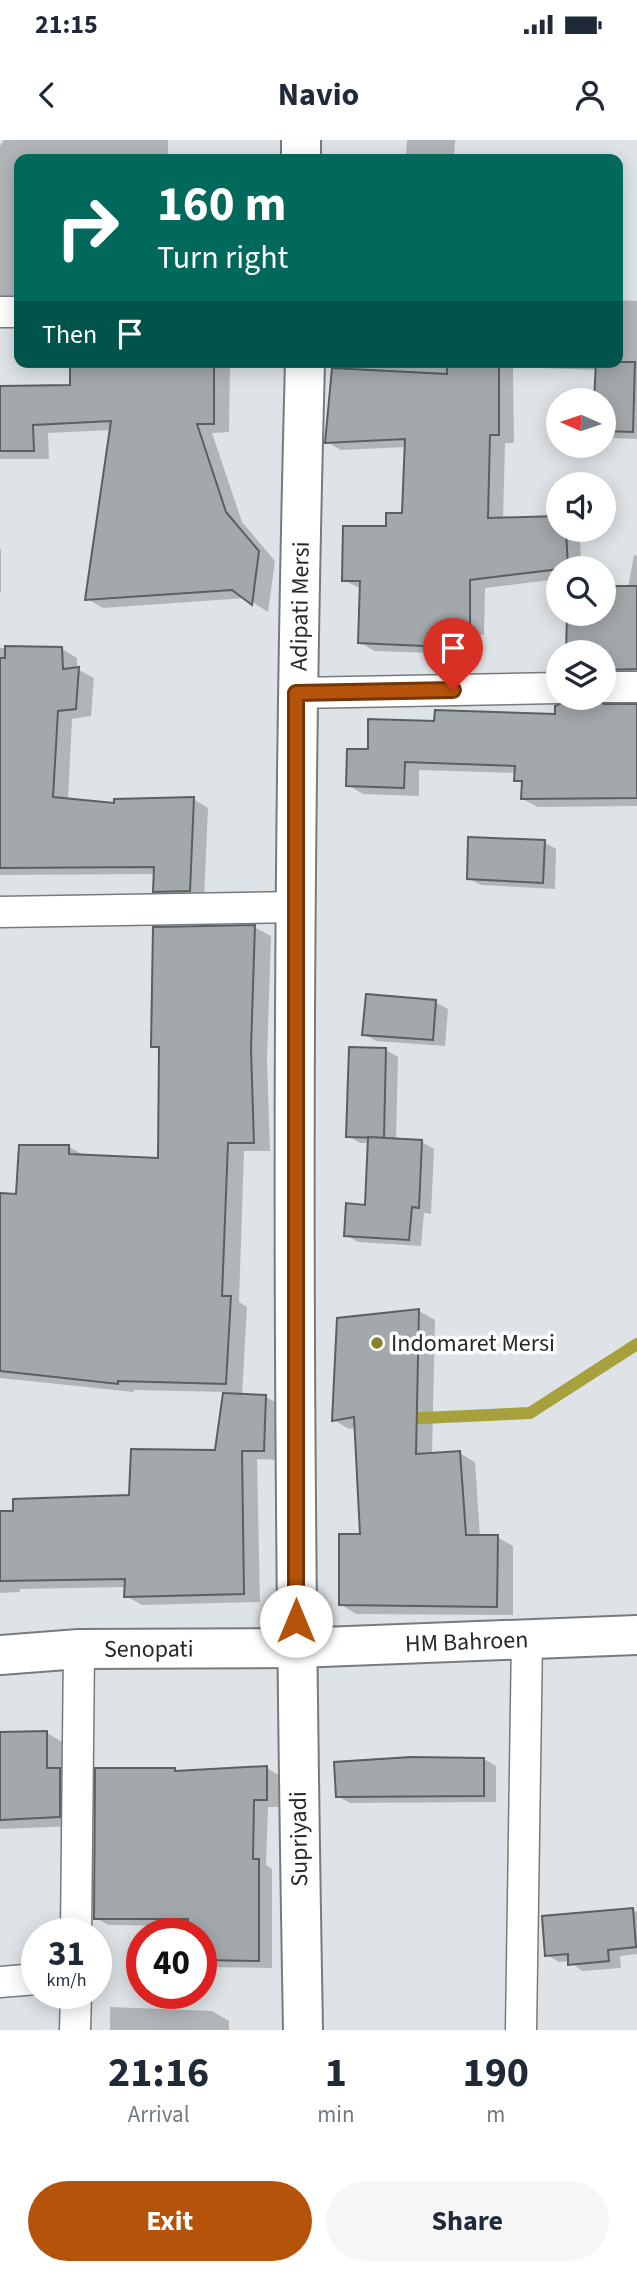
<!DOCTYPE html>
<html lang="en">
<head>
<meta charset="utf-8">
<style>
	body { margin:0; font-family:"Source Sans 3",sans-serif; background:#f6f6f7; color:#1f2937; height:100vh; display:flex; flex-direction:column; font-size:26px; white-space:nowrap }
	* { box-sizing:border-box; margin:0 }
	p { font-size:23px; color:#747a83 }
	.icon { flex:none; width:38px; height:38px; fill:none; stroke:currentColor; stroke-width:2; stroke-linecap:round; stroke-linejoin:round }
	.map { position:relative; height:1890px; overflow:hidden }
	.details { display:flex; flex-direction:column; background:#fff; flex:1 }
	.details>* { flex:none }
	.hud { position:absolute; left:14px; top:14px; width:609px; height:214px; border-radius:14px; box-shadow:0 4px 18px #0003; background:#00695c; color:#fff; overflow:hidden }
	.needle { width:46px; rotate:273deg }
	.controls { position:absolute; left:546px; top:248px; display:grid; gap:14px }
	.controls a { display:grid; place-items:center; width:70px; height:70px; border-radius:50%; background:#fff; box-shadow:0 4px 18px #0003; font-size:35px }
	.speed { position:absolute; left:21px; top:1778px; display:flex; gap:14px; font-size:35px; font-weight:700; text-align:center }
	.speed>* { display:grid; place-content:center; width:91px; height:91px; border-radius:50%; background:#fff; box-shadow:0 4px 18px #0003; line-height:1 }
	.speed small { font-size:18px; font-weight:400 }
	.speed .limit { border:10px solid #d22; background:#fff; color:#111 }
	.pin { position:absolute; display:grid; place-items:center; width:60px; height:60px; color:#fff; margin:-72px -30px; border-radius:50% 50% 50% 0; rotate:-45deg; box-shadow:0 0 7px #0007 }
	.pin .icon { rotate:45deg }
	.me { position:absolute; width:77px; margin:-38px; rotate:0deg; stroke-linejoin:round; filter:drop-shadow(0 0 5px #0008) }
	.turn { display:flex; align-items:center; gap:24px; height:147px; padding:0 28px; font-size:32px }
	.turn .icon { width:91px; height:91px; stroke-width:2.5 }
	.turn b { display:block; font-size:49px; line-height:60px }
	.then { display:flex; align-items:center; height:66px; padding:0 28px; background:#0003; gap:14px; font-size:26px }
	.eta { display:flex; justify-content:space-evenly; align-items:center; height:119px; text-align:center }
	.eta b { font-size:42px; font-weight:700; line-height:49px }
	.cta { display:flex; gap:14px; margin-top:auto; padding:14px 28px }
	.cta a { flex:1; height:80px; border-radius:42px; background:#b45309; color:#fff; font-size:28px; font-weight:700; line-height:80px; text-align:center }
	.cta a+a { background:#f6f6f7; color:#1f2937 }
	.status { display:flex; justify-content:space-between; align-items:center; height:49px; padding:0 35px; background:#fff; direction:ltr }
	.status svg { height:19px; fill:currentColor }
	header { display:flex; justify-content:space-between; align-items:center; height:91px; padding:0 28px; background:#fff; font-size:32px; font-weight:700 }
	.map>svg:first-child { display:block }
	.shadow { fill:#0003 }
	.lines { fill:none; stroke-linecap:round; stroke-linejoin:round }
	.stream { stroke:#a7a13d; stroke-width:12 }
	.building { fill:#a3a8ac; stroke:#5a5f62; stroke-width:2 }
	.street-casing { stroke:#777b7f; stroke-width:33 }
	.secondary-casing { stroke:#777b7f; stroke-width:42 }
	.street { stroke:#fff; stroke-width:30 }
	.secondary { stroke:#fff; stroke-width:38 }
	.route-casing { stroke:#753606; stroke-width:18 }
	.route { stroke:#b45309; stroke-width:12 }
	.poi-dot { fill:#88832b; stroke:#fff; stroke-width:2.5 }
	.labels { text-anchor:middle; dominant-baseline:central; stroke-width:7; stroke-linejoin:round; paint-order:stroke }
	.street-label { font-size:24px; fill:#262829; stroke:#fff }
	.poi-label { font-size:24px; fill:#262829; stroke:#fff; text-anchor:start }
</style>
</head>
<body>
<div class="status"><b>21:15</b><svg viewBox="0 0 49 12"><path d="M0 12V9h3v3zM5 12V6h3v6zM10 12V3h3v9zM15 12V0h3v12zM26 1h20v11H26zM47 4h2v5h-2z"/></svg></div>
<header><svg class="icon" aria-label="back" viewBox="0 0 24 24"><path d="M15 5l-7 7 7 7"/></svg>Navio<svg class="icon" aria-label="person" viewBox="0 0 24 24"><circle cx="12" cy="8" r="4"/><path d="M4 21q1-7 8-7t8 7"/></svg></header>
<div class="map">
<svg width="637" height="1890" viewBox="0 0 637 1890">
	<rect width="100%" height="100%" fill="#dee3e7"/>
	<g class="shadow">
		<path d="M4,0H168V19H19V157H0V6Z"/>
		<path d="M407,0H455L454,19H406Z"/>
		<path d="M618,160L637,161V299L610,298L604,295V261L597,230L513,227L514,303H505L503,380L558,378V390H579L582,429H558V439L485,448L484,495H460V514L374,511L360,502L361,449L344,440L388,388L404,375L406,307L341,310L327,302L335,222H618Z"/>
		<path d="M72,222H230L229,292L212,293L242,382L275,421L268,472L246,458L103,468L87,459L111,290L48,293L49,319H0V248L71,247Z"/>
		<path d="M0,409L1,410V452H0Z"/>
		<path d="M634,415L637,416V538L604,547V448H628Z"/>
		<path d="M0,508L62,509L77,518V529L94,538L91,576L72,579L68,660L115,665L193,659L208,668L204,759H170L155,751V734L0,735Z"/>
		<path d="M572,558H603V566L637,565V666L538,667L523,659L524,644L516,640L517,633L419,630V656L363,654L348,645L370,611L436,582L557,576Z"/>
		<path d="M544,702L556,709L555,749L481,745L468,738Z"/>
		<path d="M254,787L271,796L267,919L270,1011H244L239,1162L247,1167L242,1255L266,1257L282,1266L279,1320L257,1319L260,1462L142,1465L126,1456L127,1447L20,1449V1452L0,1453V1373L131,1357L217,1312L225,1252L134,1250V1252L0,1238V1055L17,1056L68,1006L85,1016L160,1020L161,911L153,906Z"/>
		<path d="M435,862L448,869L445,906L376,901L364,894Z"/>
		<path d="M386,910L398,917L396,1001L422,1002L434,1009L431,1074L424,1073L421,1106L358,1102L346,1095L366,1067L370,1003H360L348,996Z"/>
		<path d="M419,1171L435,1180L432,1314L459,1313L475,1322L480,1397H497L513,1406V1475L356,1474L340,1464L362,1396L356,1288L349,1289L334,1280Z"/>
		<path d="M47,1593L64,1603L76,1686L0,1689V1594Z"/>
		<path d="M484,1619L496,1626V1662L350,1663L337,1656Z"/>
		<path d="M267,1628L280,1636L281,1667H268L266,1725L272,1729V1828L204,1827L201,1825V1794L190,1786L109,1785L95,1778L174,1630L179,1632Z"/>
		<path d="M632,1770L637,1772V1814L620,1816L621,1828L582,1831L570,1821L559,1822L547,1815Z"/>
		<path d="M110,1867L212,1871L229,1881V1890H110Z"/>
	</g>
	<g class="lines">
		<path class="stream" d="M400,1279L530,1273L637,1204"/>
	</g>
	<g class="building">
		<path d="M70,222H214V284H197L226,372L259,411L252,465L232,450L85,460L111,281L33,285L34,311H0V246L70,245Z"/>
		<path d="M447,222H499V295H490L488,378L558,376V390H566L568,428L470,440V487H446V507L358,503L360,441H342L343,386H386V373H402L405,299L325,303L332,228L447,234Z"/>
		<path d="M596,222H635L633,292L604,291V261H594Z"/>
		<path d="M604,446H637V529L604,530V513H566L567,474H604Z"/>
		<path d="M5,506L62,507L63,529L79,527L76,569L58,571L53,657L114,663V659L194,657L190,751L153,752L154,727L0,728V518H5Z"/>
		<path d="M572,558H591L604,564H637V658L521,659L522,641H514L515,626L405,622L404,648L346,646L347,609H368V579L434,581L435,570L555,574V566Z"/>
		<path d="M468,697L545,700L543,743L467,739Z"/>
		<path d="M255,785L251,909L254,1003H228L222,1156H231L226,1244L118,1241V1244L0,1231V1053L16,1054L19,1005H69V1014L158,1018L159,907H151L153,787Z"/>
		<path d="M366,854L436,860L433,900L362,895Z"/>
		<path d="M349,907L386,908L384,998L346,997Z"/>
		<path d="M368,997L422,1000L419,1068L412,1067L409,1100L344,1096L346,1063L365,1065Z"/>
		<path d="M419,1169L416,1314L460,1311L466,1395H498L497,1467L339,1465V1394H360L354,1277L332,1281L337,1178Z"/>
		<path d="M223,1253L266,1255L264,1311H242L244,1454L124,1457L125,1439L0,1441V1371H13V1359L129,1355L131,1309L215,1310Z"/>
		<path d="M47,1591V1628H60V1677L0,1680V1592Z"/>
		<path d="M411,1617L484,1618V1656L336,1657L334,1622Z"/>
		<path d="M267,1626V1660H254L253,1719H259V1821L201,1820V1794H188V1779H94L95,1628H175V1631Z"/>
		<path d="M633,1768L636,1807L608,1810L609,1821L568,1825V1814L545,1816L542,1776Z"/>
	</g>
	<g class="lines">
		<g class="street-casing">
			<g id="street">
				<path d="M0,172H19"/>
				<path d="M604,547H637"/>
				<path d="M296,553L558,548"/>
				<path d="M0,772L295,767"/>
				<path d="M76,1794L79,1509"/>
				<path d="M0,1842L37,1839"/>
				<path d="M75,1890L76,1853"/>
				<path d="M521,1890L527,1499"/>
			</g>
		</g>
		<g class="secondary-casing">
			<g id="secondary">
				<path d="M301,0V19"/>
				<path id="s1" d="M0,1515L79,1509L296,1508L637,1495"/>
				<path id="s2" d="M303,1890C293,1334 290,778 305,222"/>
			</g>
		</g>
		<use href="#street" class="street"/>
		<use href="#secondary" class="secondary"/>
	</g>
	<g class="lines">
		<g class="route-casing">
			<path id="route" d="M296,1481V553L453,550"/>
		</g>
		<use href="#route" class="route"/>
	</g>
	<circle class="poi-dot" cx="377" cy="1203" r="7"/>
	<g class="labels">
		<g class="street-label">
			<text stroke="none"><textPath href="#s2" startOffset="1424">Adipati Mersi</textPath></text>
			<text stroke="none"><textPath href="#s1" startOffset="467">HM Bahroen</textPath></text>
			<text stroke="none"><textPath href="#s1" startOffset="149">Senopati</textPath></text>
			<text transform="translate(299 1699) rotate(-91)">Supriyadi</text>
		</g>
		<g class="poi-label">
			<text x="391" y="1203">Indomaret Mersi</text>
		</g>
	</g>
</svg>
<div class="controls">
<a><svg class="needle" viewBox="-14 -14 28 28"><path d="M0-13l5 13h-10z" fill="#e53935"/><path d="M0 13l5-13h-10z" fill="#747a83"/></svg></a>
<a><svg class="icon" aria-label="sound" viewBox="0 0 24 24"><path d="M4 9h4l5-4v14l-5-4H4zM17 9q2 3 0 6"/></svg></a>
<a><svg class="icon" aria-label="search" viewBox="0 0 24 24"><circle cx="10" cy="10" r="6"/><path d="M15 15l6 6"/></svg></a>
<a><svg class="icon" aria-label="layers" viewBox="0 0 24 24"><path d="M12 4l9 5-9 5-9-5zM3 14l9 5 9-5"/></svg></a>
</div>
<div class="speed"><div>31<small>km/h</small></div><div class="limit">40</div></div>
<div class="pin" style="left:453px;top:550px;background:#d93025"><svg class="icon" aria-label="arrive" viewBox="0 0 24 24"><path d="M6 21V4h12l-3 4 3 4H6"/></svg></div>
<svg class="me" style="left:296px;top:1481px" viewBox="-20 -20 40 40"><circle r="19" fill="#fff"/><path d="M0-13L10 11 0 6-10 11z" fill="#b45309"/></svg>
<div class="hud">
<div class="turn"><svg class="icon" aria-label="right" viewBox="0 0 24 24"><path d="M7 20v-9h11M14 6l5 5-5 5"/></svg><div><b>160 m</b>Turn right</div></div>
<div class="then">Then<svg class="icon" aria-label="arrive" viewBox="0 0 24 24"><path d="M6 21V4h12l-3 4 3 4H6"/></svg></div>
</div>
</div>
<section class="details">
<div class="eta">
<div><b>21:16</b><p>Arrival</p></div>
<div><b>1</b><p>min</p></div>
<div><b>190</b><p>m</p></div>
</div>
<div class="cta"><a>Exit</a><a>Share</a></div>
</section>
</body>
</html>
